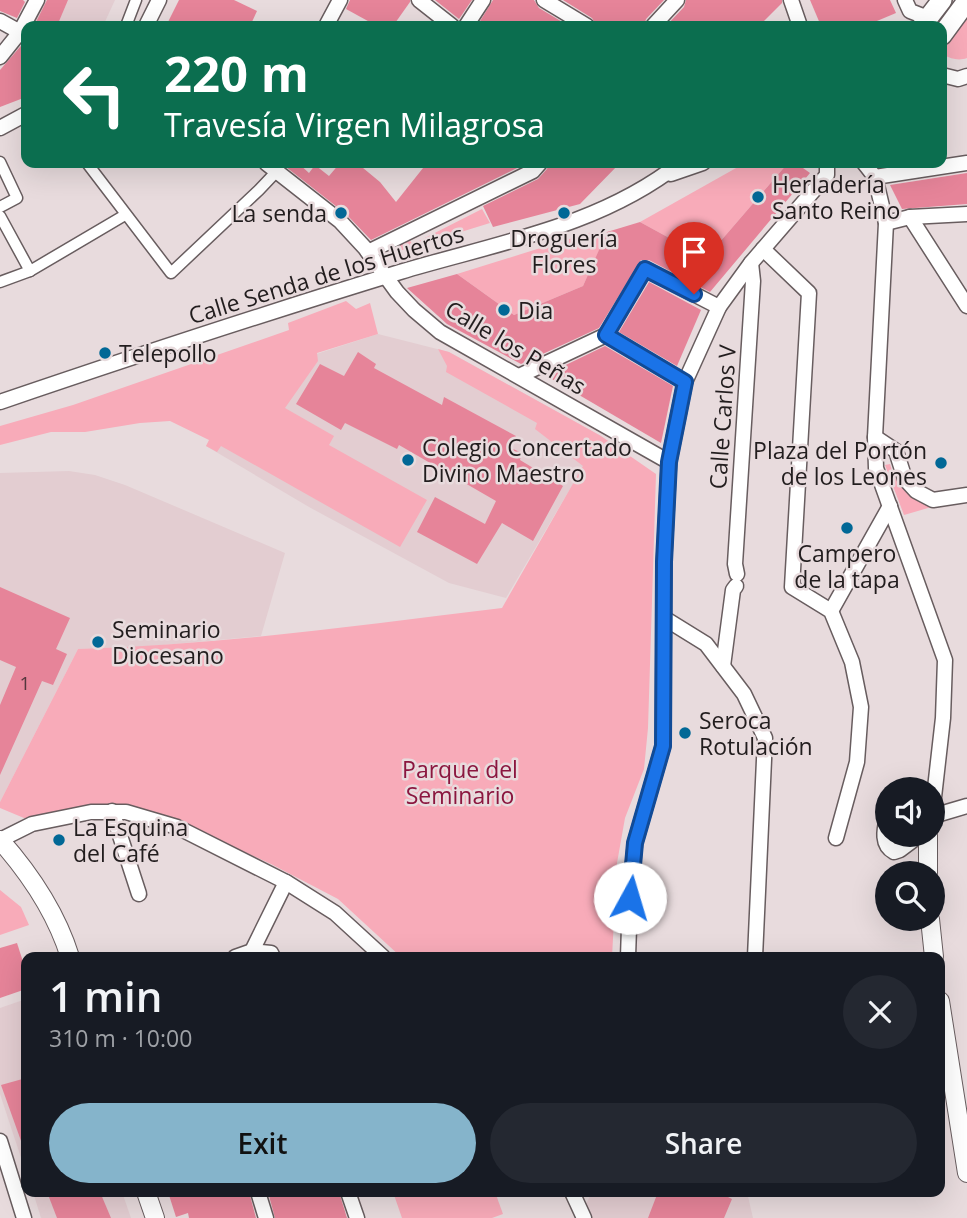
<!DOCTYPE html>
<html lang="en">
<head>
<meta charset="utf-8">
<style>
	body { margin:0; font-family:"Open Sans",sans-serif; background:#242831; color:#f1f3f6; height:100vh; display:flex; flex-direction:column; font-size:26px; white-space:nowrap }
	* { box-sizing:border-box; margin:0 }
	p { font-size:23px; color:#9ea1a6 }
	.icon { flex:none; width:38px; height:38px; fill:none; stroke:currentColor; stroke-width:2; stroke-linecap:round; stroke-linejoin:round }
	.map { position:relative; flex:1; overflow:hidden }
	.details { position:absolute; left:21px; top:952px; width:924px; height:245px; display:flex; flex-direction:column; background:#171b24; border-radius:14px; box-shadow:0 7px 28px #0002 }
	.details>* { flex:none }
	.banner { position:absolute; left:21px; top:21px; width:926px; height:147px; border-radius:14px; box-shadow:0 7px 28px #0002; background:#0b6e4f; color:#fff; overflow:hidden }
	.buttons { position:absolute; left:875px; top:777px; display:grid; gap:14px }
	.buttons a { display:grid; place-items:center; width:70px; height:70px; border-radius:50%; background:#171b24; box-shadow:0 7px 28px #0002; font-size:35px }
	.pin { position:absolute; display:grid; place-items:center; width:60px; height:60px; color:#fff; margin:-72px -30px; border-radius:50% 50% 50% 0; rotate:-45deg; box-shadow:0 0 7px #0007 }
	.pin .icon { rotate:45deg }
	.me { position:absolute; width:77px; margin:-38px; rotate:6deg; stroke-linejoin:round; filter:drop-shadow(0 0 5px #0008) }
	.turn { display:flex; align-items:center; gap:24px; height:147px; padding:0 28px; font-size:32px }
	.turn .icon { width:91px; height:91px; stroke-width:2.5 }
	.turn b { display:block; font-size:49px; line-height:60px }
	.round { display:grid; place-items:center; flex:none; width:74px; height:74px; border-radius:37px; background:#242831 }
	.overview { display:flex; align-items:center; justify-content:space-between; height:119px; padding:0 28px }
	h1 { font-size:42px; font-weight:600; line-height:52px }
	.cta { display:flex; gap:14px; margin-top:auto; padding:14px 28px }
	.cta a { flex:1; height:80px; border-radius:42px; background:#85b4cb; color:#111; font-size:28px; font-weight:600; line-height:80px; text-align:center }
	.cta a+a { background:#242831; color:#f1f3f6 }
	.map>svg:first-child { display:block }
	.built { fill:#e3cdd1 }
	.green { fill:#f8abb9 }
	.building { fill:#e68499 }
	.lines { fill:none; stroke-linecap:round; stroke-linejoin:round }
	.pedestrian-casing { stroke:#685d5f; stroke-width:13 }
	.minor-casing { stroke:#685d5f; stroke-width:17 }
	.tertiary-casing { stroke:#685d5f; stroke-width:20 }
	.secondary-casing { stroke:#685d5f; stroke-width:22 }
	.pedestrian { stroke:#fff; stroke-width:10 }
	.minor { stroke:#fff; stroke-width:14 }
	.tertiary { stroke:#fff; stroke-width:18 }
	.secondary { stroke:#fff; stroke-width:19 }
	.route-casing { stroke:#114b97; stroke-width:18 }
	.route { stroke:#1a73e8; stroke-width:12 }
	.poi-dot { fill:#016896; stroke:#e8dbdd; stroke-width:2.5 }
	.labels { text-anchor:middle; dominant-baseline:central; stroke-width:5; stroke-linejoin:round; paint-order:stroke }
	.number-label { font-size:19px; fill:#53373d }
	.poi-label { font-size:23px; fill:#221d1e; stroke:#e8dbdd; text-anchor:start }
	.street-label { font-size:23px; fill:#221d1e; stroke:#e8dbdd }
	.park-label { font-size:23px; fill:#8b163f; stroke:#e8dbdd }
</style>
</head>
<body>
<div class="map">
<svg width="967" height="1218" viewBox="0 0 967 1218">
	<rect width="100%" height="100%" fill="#e8dbdd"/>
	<g class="built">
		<path d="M43,0H115L103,26H29Z"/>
		<path d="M378,334L449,352L601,436L506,598L449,583L309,507L206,446L249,376Z"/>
		<path d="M69,471L95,475L125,485L285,553L261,636L130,648L78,649L0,802V473Z"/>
		<path d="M26,999V1173L0,1094V1008Z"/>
		<path d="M33,1192H122L131,1218H41Z"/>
		<path d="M592,1192H747L753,1218H590L585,1206Z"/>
	</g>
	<g class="green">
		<path d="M967,18V58C959,61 951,59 944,55L945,48Z"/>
		<path d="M745,163H788L706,258L640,222Z"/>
		<path d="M482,209L490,223L393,253L390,254L388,250L409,240L413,244Z"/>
		<path d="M592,232L604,240L583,286L514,315L457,274Z"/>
		<path d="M346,301L356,309L370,303L378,334L317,353L318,361L285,408L334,436L329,445L427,500L400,547L221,446L217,452L206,446L209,440L170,421L140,423L85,432H51L0,445V426L73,405L289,330L288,323Z"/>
		<path d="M438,349L449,352L601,436L656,474L648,728L644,769L625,818L617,863L612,957H401L338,899L271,864L176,821L123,807L43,820L24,818L0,808V802L78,649C220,645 362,625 502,608L583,466L535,429L537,423L446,372L447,366Z"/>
		<path d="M890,464C896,488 912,499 935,506L904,515L885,465Z"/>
		<path d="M0,890L21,907L29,925L0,935Z"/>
		<path d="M393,1192H495L503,1214L492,1218H402Z"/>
	</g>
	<g class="building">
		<path d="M0,0H23L25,2L17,18L0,11Z"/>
		<path d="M47,0H68L57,26H34Z"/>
		<path d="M179,0H234L257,11L250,26H166Z"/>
		<path d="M350,0H410V2L393,26H377L346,9Z"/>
		<path d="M435,0H472L459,19Z"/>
		<path d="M493,0H534L539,8L569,26H477Z"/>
		<path d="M563,0H664L646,19L644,26H597L592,18Z"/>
		<path d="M686,0H782V3L759,26H666L684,7Z"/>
		<path d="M810,0H890L896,13L865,26H821Z"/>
		<path d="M26,40V97L0,107V70Z"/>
		<path d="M281,163H298L309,173L315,165L329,176L340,163H357L380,182L396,202L427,163H527L371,240L346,214Z"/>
		<path d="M549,163H620L580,204L493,227L483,206L538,179L547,169Z"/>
		<path d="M788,163H796L810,173L710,292L649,260H641L599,328L521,364L447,324L407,288L457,274L514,315L583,286L607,232L640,222L706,258Z"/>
		<path d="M967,173V204L902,209L890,185Z"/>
		<path d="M649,282L701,310L677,366L619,332Z"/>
		<path d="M605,346L673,386L661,443L545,375Z"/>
		<path d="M358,352L376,364L374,368L442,405L444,397L516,436L511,448L522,453L520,460L563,486L533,541L502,523L477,564L417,532L435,497L485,524L496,501L399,445L397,449L345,423L341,430L296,404L320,364L344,376Z"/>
		<path d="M0,587L70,618L56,649L67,654L53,685L42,681L0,775V705L16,667L0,660Z"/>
		<path d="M17,943L26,971V989L0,998V948Z"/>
		<path d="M26,1078V1151L25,1152L1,1085Z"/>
		<path d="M47,1192H100L111,1218H57Z"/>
		<path d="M168,1192H249L256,1218H189L188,1213L176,1217Z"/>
		<path d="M268,1192H339L347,1218H275Z"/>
		<path d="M658,1192H728L726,1196L732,1199L724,1218H648Z"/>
	</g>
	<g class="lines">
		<g class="pedestrian-casing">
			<g id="pedestrian">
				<path d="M126,26L136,0"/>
				<path d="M0,162L17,198L0,207"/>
				<path d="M87,163L171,273L259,190L277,171"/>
				<path d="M0,216L30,271"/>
				<path d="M0,282L30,271L125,215"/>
			</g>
		</g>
		<g class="minor-casing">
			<g id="minor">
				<path d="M419,0L452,26"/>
				<path d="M544,0L587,26"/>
				<path d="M791,0L800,26"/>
				<path d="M905,0L910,11L928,18"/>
				<path d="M0,21L20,32"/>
				<path d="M146,26L159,0"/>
				<path d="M326,26L340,0"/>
				<path d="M466,26L483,0"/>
				<path d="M653,26L677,0"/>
				<path d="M0,57L20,32L37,0"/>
				<path d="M942,75L958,79L967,76"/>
				<path d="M0,128L26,114"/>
				<path d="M266,163L340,221L365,248L397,292L414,310L440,332L669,462"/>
				<path d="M864,163L875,177L886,223L875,437L876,468L945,660L943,718L933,806"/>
				<path d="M671,174L703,163"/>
				<path d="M875,177L967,163"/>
				<path d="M910,217L967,306"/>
				<path d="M886,223L910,217L967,214"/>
				<path d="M763,249L809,293L792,587L831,611L852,662L861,707L857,762L836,838"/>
				<path d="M368,252L533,171L540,163"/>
				<path d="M606,335L685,382"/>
				<path d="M519,376L606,335L645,269L719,307"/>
				<path d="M0,402C132,357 266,313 400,272C496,243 599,227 680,163"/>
				<path d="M875,437L896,451L905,479L916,491L933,500L967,495"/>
				<path d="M737,574L735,564L753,281L751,263"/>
				<path d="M831,611L890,506"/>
				<path d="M664,618L706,644L744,694L765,738L755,957"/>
				<path d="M723,666L733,590L736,586"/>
				<path d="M112,811L139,894"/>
				<path d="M933,816L967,806"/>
				<path d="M887,818C884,830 881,845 894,852L900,850L920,835"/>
				<path d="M0,840L32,824L91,812H126L177,827L286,882L335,913L383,957"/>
				<path d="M252,951L271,953L273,957"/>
				<path d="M235,957L252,951L286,882"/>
				<path d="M628,957L630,898L635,843L663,746L664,562L669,462L685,382L719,307L751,263L827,175V163"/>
				<path d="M0,1141L24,1218"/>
				<path d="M258,1192L266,1218"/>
				<path d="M348,1192L357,1218"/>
				<path d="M572,1192L584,1218"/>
			</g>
		</g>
		<g class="tertiary-casing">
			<g id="tertiary">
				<path d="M0,840C31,875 56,912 70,957"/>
				<path d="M928,873V835"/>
				<path d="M930,919L934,957"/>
				<path d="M940,1001L967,1173"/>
				<path d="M146,1192L155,1218"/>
			</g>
		</g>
		<g class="secondary-casing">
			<g id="secondary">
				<path d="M922,26L942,0"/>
				<path d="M942,35L967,1"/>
			</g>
		</g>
		<use href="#pedestrian" class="pedestrian"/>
		<use href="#minor" class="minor"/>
		<use href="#tertiary" class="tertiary"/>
		<use href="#secondary" class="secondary"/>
	</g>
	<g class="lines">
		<g class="route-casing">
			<path id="route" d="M630,898L635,843L663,746L664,562L669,462L685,382L606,335L645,269L694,294"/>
		</g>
		<use href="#route" class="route"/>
	</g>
	<g class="poi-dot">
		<circle cx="758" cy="197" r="7"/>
		<circle cx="341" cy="213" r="7"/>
		<circle cx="564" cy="213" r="7"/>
		<circle cx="504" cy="310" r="7"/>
		<circle cx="105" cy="353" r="7"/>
		<circle cx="408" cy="460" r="7"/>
		<circle cx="941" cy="463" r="7"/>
		<circle cx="847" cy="528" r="7"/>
		<circle cx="98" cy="642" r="7"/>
		<circle cx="685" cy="733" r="7"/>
		<circle cx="59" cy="840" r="7"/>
	</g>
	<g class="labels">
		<g class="number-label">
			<text x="25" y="683">1</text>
		</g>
		<g class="poi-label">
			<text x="772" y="184">Herladería<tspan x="772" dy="26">Santo Reino</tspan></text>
			<text x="327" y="213" text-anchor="end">La senda</text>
			<text x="564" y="238" text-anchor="middle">Droguería<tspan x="564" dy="26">Flores</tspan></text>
			<text x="518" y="310">Dia</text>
			<text x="119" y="353">Telepollo</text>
			<text x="422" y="447">Colegio Concertado<tspan x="422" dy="26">Divino Maestro</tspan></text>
			<text x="927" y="450" text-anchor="end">Plaza del Portón<tspan x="927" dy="26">de los Leones</tspan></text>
			<text x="847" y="553" text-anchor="middle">Campero<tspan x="847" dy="26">de la tapa</tspan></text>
			<text x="112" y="629">Seminario<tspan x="112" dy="26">Diocesano</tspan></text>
			<text x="699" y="720">Seroca<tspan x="699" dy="26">Rotulación</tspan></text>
			<text x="73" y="827">La Esquina<tspan x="73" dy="26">del Café</tspan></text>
		</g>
		<g class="street-label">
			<text transform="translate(326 274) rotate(-17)">Calle Senda de los Huertos</text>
			<text transform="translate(516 347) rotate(31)">Calle los Peñas</text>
			<text transform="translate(722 417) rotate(-86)">Calle Carlos V</text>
		</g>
		<g class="park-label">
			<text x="460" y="769">Parque del<tspan x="460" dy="26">Seminario</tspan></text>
		</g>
	</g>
</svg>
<div class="buttons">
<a><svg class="icon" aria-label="sound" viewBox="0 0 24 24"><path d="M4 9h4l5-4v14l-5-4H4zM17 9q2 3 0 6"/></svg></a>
<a><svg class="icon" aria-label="search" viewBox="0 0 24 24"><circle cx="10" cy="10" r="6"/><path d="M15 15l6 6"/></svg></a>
</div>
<div class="pin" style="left:694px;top:294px;background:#d93025"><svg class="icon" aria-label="arrive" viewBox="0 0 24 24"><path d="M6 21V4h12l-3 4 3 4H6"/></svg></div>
<svg class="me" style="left:630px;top:898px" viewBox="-20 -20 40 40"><circle r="19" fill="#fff"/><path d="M0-13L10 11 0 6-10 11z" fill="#1a73e8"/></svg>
<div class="banner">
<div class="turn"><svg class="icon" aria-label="left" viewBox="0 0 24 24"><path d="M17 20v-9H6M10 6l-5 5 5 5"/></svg><div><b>220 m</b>Travesía Virgen Milagrosa</div></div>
</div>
<section class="details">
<div class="overview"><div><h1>1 min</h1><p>310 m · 10:00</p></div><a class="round"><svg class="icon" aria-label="close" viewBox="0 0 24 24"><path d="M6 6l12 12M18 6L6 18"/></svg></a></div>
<div class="cta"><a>Exit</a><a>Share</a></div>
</section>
</div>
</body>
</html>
